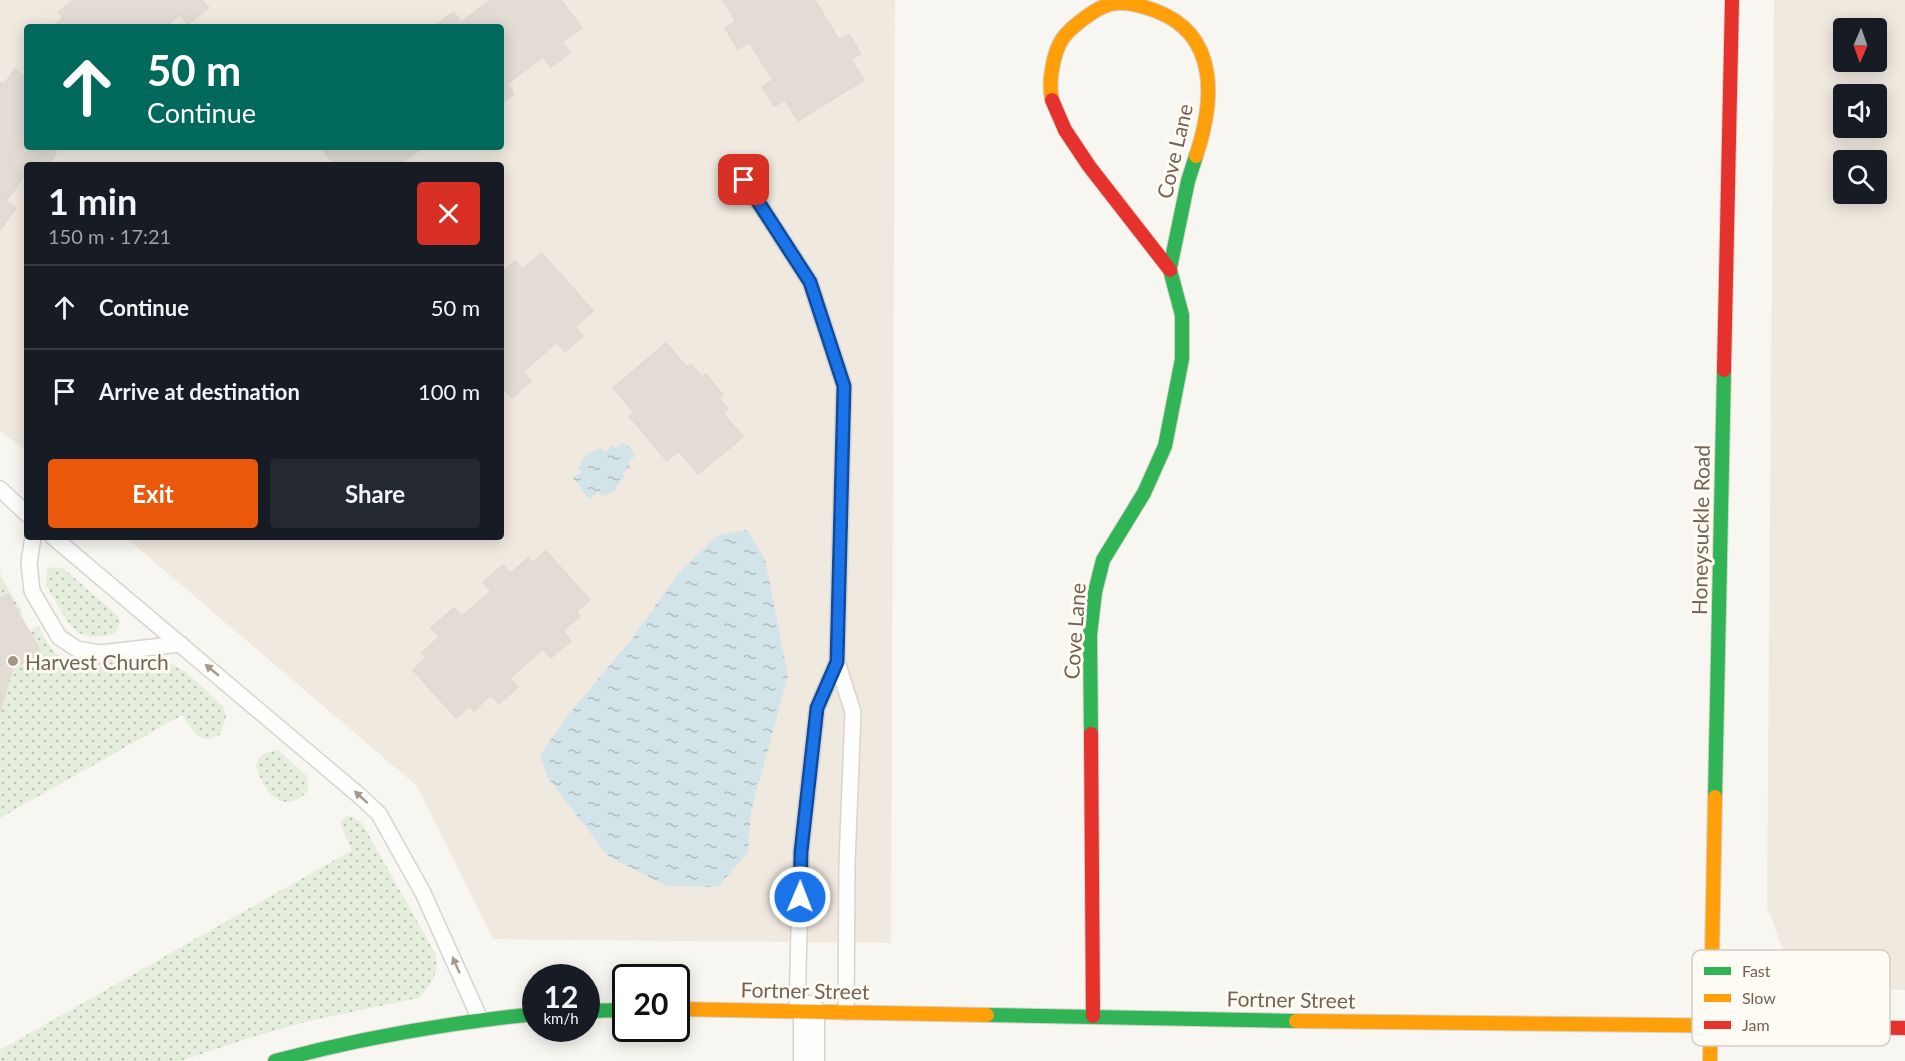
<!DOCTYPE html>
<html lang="en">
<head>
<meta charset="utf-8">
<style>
	body { margin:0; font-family:Lato,sans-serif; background:#242831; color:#f1f3f6; height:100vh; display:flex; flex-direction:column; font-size:22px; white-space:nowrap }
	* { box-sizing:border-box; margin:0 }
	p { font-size:20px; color:#9ea1a6 }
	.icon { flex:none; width:33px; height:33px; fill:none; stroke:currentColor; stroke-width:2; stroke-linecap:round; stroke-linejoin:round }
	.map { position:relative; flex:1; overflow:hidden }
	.panel { position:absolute; left:24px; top:162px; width:480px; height:378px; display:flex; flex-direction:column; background:#171b24; border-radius:6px; box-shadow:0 3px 15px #0003 }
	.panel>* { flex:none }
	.hud { position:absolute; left:24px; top:24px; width:480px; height:126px; border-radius:6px; box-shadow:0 3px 15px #0003; background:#00695c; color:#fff; overflow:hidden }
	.needle { width:39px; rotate:182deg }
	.tools { position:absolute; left:1833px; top:18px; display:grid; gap:12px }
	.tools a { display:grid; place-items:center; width:54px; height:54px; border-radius:6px; background:#171b24; box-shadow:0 3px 15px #0003; font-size:30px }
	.speed { position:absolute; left:522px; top:964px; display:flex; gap:12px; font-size:30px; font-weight:700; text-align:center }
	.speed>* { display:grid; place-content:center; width:78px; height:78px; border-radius:50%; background:#171b24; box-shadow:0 3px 15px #0003; line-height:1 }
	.speed small { font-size:15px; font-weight:400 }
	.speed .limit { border:3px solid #111; border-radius:9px; background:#fff; color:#111 }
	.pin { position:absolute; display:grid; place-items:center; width:51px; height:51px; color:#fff; margin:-26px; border-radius:12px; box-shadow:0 3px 9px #0006 }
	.me { position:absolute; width:66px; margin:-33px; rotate:1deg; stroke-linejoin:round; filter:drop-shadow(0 0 4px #0008) }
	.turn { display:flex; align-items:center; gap:21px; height:126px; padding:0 24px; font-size:27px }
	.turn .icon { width:78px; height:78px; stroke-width:2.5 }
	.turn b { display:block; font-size:42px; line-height:51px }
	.round { display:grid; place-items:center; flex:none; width:63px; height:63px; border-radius:6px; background:#242831 }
	.overview { display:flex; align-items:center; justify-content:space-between; height:102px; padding:0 24px }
	h1 { font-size:36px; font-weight:700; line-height:45px }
	.button { display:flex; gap:12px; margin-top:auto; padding:12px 24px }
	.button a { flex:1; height:69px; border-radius:6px; background:#ea580c; color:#fff; font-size:24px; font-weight:700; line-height:69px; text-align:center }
	.button a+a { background:#242831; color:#f1f3f6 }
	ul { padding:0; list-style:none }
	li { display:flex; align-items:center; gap:18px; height:84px; padding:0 24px; border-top:2px solid #363941 }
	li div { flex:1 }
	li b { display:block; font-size:22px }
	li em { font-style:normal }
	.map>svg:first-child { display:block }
	.residential { fill:#f0e9df; fill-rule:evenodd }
	.grass { fill:url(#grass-dots) }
	.water { fill:url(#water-ripples) }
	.building { fill:#e2dcd5; stroke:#e0dad3; stroke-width:1.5 }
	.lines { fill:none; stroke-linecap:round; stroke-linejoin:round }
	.lane-casing { stroke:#d8d3ce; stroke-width:18 }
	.street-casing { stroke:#d8d3ce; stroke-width:33 }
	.fast-casing { stroke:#d6d2cb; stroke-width:16 }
	.slow-casing { stroke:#d6d2cb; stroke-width:16 }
	.jam-casing { stroke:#d6d2cb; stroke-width:16 }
	.lane { stroke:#fefefd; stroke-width:15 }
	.street { stroke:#fefefd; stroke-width:30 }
	.fast { stroke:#30b455; stroke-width:14 }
	.slow { stroke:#ff9f0a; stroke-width:14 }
	.jam { stroke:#e5322d; stroke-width:14 }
	.oneway { fill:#a5998d }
	.route-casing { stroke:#114b97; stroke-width:15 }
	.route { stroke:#1a73e8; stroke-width:10 }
	.poi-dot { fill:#a39689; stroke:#fefbf4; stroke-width:2 }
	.labels { text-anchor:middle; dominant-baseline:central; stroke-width:6; stroke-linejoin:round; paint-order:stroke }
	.street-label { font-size:21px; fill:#756251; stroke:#fefbf4 }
	.poi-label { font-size:21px; fill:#756251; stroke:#fefbf4; text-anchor:start }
	.key { fill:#fefbf4; stroke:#d5cdc3; stroke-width:1.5 }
	.key-label { font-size:16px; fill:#756251 }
</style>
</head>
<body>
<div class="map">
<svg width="1905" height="1061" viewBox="0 0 1905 1061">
	<defs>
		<pattern id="grass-dots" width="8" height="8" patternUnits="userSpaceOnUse" patternTransform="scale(1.5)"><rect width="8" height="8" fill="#e5eedc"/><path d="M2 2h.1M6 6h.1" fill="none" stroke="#bec4b5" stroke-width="1.8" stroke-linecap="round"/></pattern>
		<pattern id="water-ripples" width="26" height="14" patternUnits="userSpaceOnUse" patternTransform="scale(1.5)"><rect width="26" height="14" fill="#d3e4e8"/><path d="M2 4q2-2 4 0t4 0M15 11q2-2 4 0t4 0" fill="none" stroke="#b0bcbe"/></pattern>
	</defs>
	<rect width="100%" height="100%" fill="#f8f6f0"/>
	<g class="residential">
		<path d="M0,0H895L891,943L493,939L417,786L125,537H501V165H27V453L0,430ZM27,27H501V147H27Z"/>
		<path d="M1774,0H1905V990L1852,989L1789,965L1767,907ZM1844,28H1876V62H1844ZM1844,94H1876V128H1844ZM1844,160H1876V194H1844Z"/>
	</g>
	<g class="grass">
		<path d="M55,567L63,568L118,616L120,622L116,632L111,635L92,637L79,633L69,624L46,585L47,569Z"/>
		<path d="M0,569L1,577L22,612L19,614L8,594L0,598Z"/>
		<path d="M38,626C43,634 47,643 53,650C78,678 130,653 161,660C182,664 207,692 223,706L226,716L221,734C199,747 194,731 182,715L0,818V711L12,669L41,652L29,631Z"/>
		<path d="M278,750L307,776L308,790C292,810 274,803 263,783C252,764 254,754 278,750Z"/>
		<path d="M346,816L353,817L362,823L436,955C438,976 433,983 418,998L309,1021L246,1039L180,1061H0V1050L352,850L341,825V821Z"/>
	</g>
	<g class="water">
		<path d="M623,443L632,449L635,456L628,462L630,467L622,474L625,477C614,487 620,491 602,496L598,492L589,499L573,478L581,472L578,468L581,465L582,459L591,452L601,448L605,452L613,445L616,448Z"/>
		<path d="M747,530L765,559L788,676L751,812L748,852L718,887L667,886L608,856L547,777L540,755L569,714L631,640L678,574L718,535Z"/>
	</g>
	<g class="building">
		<path d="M74,0H202L209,8L188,24L180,15L165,27H52L63,18L58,12Z"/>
		<path d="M490,0H561L582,28L562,42L570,53L551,67L543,57L507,84L514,94L501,104V27H433L454,12L461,22Z"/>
		<path d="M723,0H815L839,40L849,34L861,54L851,59L864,80L798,121L785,100L774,106L762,87L773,80L749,42L738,49L725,28L736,21Z"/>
		<path d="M15,69L27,78V147H51L57,152L48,165H27V172L6,201L16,208L1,229L0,82L4,84Z"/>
		<path d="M321,147H423L399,165H335Z"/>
		<path d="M542,253L593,311L575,327L583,336L565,352L557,342L523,372L531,381L512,398L504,389L501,391V288L505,285L501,280V273L515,261L523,269Z"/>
		<path d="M666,343L687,367L691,364L702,377L706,374L723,395L719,398L728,409L723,413L743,437L698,474L679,451L667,461L629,416L634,412L613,388Z"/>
		<path d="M546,551L590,600L576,612L580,616L563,631L571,641L551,658L543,649L510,678L518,687L499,704L491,695L474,711L469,706L456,718L413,670L426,657L422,653L439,637L431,628L454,608L462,616L491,591L483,582L503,565L511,573L528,558L532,563Z"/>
		<path d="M8,594L41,652L12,669L0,711V598Z"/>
	</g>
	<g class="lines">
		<g class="lane-casing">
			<g id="lane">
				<path d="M744,180L810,282L844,386L837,662L853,712L847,863L846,1012"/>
				<path d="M0,489L27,514"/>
				<path d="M33,537L29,563L32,591L59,637L77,649L100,653L181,644"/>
				<path d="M53,537L361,797L379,814L423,893L480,1019"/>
				<path d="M797,1011L801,852L817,708L837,662"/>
			</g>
		</g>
		<g class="street-casing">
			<path id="street" d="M809,1061V1011"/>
		</g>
		<g class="fast-casing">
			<g id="fast">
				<path d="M1170,268L1188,181L1196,156"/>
				<path d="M1091,734L1090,635L1095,592L1103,560L1144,493L1165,446L1182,359V315L1170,270"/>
				<path d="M1715,797L1724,370"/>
				<path d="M586,1011L626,1010"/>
				<path d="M987,1015L1296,1021"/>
				<path d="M275,1061C361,1038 447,1023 536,1014"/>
			</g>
		</g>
		<g class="slow-casing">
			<g id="slow">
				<path d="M1052,100C1048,83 1053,52 1063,38C1072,26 1097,7 1111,4C1127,1 1142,6 1156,11C1220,35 1214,102 1196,156"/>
				<path d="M676,1009L987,1015"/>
				<path d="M1296,1021L1752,1026"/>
				<path d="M1710,1061L1715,797"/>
			</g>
		</g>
		<g class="jam-casing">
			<g id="jam">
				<path d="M1052,100L1065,130L1089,166L1170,270"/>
				<path d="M1724,370L1732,0"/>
				<path d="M1091,734L1093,1016"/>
				<path d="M1752,1026L1905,1028"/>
			</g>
		</g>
		<use href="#lane" class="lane"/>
		<use href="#street" class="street"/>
		<use href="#fast" class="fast"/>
		<use href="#slow" class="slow"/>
		<use href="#jam" class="jam"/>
	</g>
	<defs><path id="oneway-solid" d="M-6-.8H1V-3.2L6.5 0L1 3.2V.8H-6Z" transform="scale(1.5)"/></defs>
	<g class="oneway">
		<use href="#oneway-solid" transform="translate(212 670) rotate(-140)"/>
		<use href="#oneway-solid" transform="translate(361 797) rotate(-138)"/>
		<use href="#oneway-solid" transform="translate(456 965) rotate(-114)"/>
	</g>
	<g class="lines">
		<g class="route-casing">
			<path id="route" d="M744,180L810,282L844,386L837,662L817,708L801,852L800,897"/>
		</g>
		<use href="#route" class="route"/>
	</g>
	<circle class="poi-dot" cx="13" cy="661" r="6"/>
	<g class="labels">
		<g class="street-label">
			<text transform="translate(1174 151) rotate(-77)">Cove Lane</text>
			<text transform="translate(1700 530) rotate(-89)">Honeysuckle Road</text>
			<text transform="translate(1074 631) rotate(-86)">Cove Lane</text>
			<text transform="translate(805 990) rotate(1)">Fortner Street</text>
			<text transform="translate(1291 999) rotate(1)">Fortner Street</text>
		</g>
		<g class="poi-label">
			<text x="25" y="661">Harvest Church</text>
		</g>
	</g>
	<rect x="1692" y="950" width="198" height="96" rx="9" class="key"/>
	<rect x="1704" y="967" width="27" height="8" fill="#30b455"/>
	<rect x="1704" y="994" width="27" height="8" fill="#ff9f0a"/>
	<rect x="1704" y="1021" width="27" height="8" fill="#e5322d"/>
	<g class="key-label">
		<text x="1742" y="977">Fast</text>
		<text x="1742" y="1004">Slow</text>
		<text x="1742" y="1031">Jam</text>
	</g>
</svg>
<div class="tools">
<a><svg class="needle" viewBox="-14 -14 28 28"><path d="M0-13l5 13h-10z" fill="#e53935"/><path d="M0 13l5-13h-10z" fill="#9ea1a6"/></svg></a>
<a><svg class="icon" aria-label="sound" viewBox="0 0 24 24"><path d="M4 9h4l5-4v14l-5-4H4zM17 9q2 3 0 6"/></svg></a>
<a><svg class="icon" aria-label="search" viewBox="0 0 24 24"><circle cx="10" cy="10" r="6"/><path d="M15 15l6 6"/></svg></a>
</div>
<div class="speed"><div>12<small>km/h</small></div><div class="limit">20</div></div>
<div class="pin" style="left:744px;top:180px;background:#d93025"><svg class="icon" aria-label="arrive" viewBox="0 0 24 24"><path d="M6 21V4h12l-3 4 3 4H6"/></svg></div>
<svg class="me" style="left:800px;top:897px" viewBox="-20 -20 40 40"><circle r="17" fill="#1a73e8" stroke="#fff" stroke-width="3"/><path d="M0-11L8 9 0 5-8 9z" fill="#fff"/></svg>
<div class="hud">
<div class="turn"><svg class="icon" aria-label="ahead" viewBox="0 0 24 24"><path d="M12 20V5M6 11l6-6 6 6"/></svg><div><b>50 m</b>Continue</div></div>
</div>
<section class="panel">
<div class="overview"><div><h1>1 min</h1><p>150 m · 17:21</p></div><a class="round" style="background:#d93025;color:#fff"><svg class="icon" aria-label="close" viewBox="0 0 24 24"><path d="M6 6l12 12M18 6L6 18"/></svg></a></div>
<ul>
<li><svg class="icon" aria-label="ahead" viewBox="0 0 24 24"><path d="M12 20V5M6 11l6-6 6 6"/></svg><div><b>Continue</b></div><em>50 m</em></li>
<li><svg class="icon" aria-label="arrive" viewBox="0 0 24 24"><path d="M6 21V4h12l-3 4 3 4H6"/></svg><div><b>Arrive at destination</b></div><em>100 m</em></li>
</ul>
<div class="button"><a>Exit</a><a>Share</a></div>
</section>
</div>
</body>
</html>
